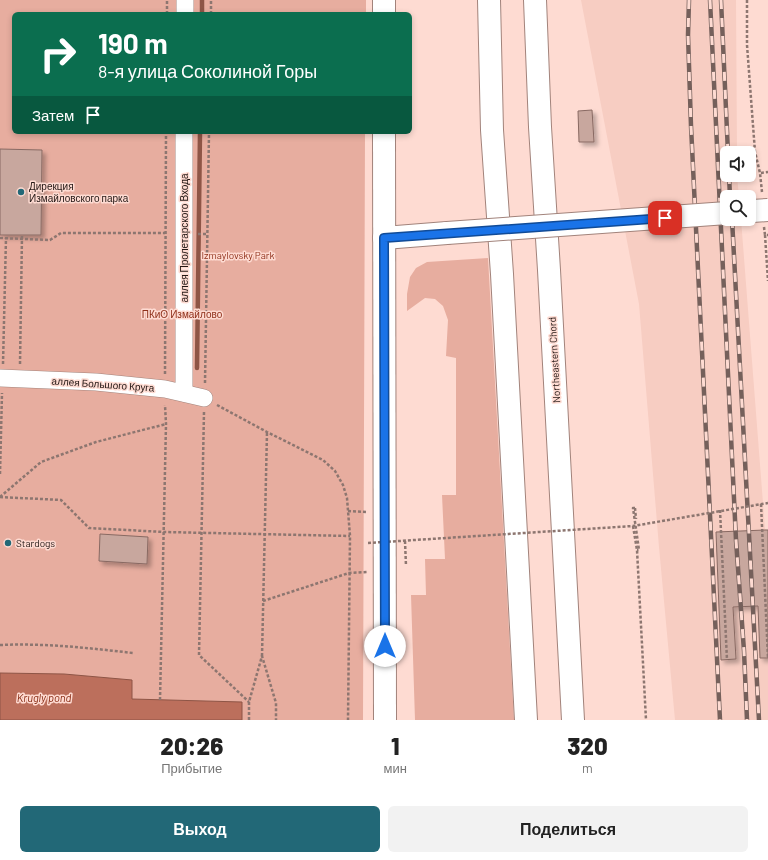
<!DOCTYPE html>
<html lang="ru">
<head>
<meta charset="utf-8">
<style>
	body { margin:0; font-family:Barlow,sans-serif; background:#f2f2f2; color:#222; height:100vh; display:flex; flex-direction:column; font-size:15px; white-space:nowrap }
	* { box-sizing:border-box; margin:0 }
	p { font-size:13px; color:#767676 }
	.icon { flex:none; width:22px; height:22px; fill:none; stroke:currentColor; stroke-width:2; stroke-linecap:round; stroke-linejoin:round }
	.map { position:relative; height:720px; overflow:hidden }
	.sheet { display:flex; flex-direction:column; background:#fff; flex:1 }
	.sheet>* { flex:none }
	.guide { position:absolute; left:12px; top:12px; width:400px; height:122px; border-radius:6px; box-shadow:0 2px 6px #0003; background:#0b6e4f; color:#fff; overflow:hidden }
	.fabs { position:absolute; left:720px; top:146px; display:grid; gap:8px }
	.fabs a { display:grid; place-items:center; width:36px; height:36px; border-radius:6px; background:#fff; box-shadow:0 2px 6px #0003; font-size:20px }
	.pin { position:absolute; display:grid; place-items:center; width:34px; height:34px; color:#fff; margin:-17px; border-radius:8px; box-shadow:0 2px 6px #0006 }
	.me { position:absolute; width:44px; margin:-22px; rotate:0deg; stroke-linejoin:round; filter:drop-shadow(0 0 3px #0008) }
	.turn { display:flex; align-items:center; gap:14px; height:84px; padding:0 20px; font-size:18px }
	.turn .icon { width:52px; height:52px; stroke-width:2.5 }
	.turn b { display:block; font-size:28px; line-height:34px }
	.then { display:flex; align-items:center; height:38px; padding:0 20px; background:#0003; gap:8px; font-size:15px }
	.eta { display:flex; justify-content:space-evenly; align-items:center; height:68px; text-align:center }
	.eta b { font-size:24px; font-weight:800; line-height:28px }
	.button { display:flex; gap:8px; margin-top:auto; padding:8px 20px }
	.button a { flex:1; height:46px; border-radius:6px; background:#226877; color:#fff; font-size:16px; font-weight:800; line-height:46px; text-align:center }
	.button a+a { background:#f2f2f2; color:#222 }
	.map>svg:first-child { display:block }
	.built { fill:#f7cdc2 }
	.green { fill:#e7ad9f }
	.water { fill:#bc6f5c; stroke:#8e5546 }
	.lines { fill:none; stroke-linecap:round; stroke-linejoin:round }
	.stream { stroke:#8e5546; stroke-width:4.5 }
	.building { fill:#c8a79e; stroke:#886962; filter:url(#shadow) }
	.street-casing { stroke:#a2837b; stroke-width:18 }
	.secondary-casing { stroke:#a2837b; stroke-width:24 }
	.primary-casing { stroke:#a2837b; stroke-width:24 }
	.path { stroke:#8d7670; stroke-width:2.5; stroke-dasharray:3 2; stroke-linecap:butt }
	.street { stroke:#fff; stroke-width:17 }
	.secondary { stroke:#fff; stroke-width:22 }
	.primary { stroke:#fff; stroke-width:22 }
	.rail-casing { stroke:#75605b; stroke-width:4.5 }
	.rail { stroke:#fedbd2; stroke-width:3; stroke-dasharray:9; stroke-linecap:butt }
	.secondary-bridge-casing { stroke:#a2837b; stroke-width:24; stroke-linecap:butt }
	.path-bridge { stroke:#8d7670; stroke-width:2.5; stroke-dasharray:3 2; stroke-linecap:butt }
	.secondary-bridge { stroke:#fff; stroke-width:22 }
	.route-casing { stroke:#114b97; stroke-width:10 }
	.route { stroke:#1a73e8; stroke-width:7 }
	.poi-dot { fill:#226877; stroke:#fedbd2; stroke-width:1.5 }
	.labels { text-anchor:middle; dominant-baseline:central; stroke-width:3; stroke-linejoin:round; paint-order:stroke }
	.poi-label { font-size:10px; fill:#231714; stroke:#fedbd2; text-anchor:start }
	.street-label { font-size:10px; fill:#231714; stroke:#fedbd2 }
	.park-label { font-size:10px; fill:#8f301a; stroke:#fedbd2 }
	.water-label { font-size:11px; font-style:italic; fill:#84260e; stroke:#fedbd2 }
</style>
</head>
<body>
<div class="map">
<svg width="768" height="720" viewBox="0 0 768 720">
	<defs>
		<filter id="shadow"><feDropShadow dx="3.5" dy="3.5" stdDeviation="2" flood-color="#0004"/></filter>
	</defs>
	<rect width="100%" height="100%" fill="#fedbd2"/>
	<path class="built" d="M581,0H736L737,153H727V175H737L739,197H727V219H741L765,529L768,530V720H675L659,547L639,304Z"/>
	<g class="green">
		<path d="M0,0H366V14H14V132H365L363,720H0Z"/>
		<path d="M488,258L514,720H415L411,595H426L425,559H445L442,495H456V358L446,356L448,320L443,306L435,299L425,298L407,311V294L410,277L416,268L427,262Z"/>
	</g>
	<path class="water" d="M0,673L64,674L132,680V699L242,702V720H0Z"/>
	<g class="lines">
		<g class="stream">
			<path d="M202,14V0"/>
			<path d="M197,368L200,132"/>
		</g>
	</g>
	<g class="building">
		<path d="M592,110L594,142H579L578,111Z"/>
		<path d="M0,149L42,150L41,235H0Z"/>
		<path d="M765,530H768V658H760L758,606L733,607L736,659L721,660L716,532Z"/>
		<path d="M100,534L148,537L147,564L99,561Z"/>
	</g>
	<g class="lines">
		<g class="street-casing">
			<g id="street">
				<path d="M185,14V0"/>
				<path d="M0,378L96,382L165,389L204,398"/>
				<path d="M184,393V132"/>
			</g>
		</g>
		<g class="secondary-casing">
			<g id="secondary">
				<path d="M384,0V14"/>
				<path d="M384,132L385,720"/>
				<path d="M384,238L447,233"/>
			</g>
		</g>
		<g class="primary-casing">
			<g id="primary">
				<path d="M489,0L492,130L502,274L526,720"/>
				<path d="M535,0L540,127L549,270L573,720"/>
			</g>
		</g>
		<g class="path">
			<path d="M747,0V45L755,152L760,173"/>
			<path d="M167,14V0"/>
			<path d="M211,14V0"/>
			<path d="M762,192L760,173L768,172"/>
			<path d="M764,227L765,235H768"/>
			<path d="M198,234H207"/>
			<path d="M765,235L768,281"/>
			<path d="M0,238L50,240L61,233H165"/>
			<path d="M3,364L6,238"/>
			<path d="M20,364L22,235"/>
			<path d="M165,374L166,132"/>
			<path d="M205,383L209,132"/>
			<path d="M217,405L267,432L323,460L335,471L343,485L347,498L350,536L348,720"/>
			<path d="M204,412L199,655L249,702"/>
			<path d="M0,474L2,393"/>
			<path d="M0,497L61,500L89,528L164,532L350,536"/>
			<path d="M0,497L41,462L96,442L166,424"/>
			<path d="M761,504L768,658"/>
			<path d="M635,508H633L639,550H637"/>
			<path d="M635,508L636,519"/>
			<path d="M720,510L727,660"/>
			<path d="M348,511L367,512"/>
			<path d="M633,526L637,550L646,720"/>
			<path d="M405,541L406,566"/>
			<path d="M263,601L349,573L368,572"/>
			<path d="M0,645C45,643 89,648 133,653"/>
			<path d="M262,656L267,432"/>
			<path d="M160,700L166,424L165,405"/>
			<path d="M249,720V702L262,656L276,703V720"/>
		</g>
		<use href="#street" class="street"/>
		<use href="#secondary" class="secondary"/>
		<use href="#primary" class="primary"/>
		<g class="rail-casing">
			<g id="rail">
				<path d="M689,0L688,35L691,126L720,720"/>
				<path d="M710,0L736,540L744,651L747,720"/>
				<path d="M721,0L728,153"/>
				<path d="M729,175L730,197"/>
				<path d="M732,219L759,720"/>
			</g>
		</g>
		<use href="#rail" class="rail"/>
		<g class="secondary-bridge-casing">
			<g id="secondary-bridge">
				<path d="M752,211L768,210"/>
				<path d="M447,233L727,213"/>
			</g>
		</g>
		<path class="path-bridge" d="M368,543L633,526L768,503"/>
		<use href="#secondary-bridge" class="secondary-bridge"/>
	</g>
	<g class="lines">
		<g class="route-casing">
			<path id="route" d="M385,646L384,238L665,218"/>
		</g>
		<use href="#route" class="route"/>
	</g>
	<g class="poi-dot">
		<circle cx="21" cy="192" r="4"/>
		<circle cx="8" cy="543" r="4"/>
	</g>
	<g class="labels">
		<g class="poi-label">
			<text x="29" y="186">Дирекция<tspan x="29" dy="12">Измайловского парка</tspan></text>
			<text x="16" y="543">Stardogs</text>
		</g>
		<g class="street-label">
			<text transform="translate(184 238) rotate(-90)">аллея Пролетарского Входа</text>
			<text transform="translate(554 360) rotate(-93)">Northeastern Chord</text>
			<text transform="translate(103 384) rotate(4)">аллея Большого Круга</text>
		</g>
		<g class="park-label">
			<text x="238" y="255">Izmaylovsky Park</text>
			<text x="182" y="314">ПКиО Измайлово</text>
		</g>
		<g class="water-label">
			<text x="44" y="697">Krugly pond</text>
		</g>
	</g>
</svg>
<div class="fabs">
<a><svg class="icon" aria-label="sound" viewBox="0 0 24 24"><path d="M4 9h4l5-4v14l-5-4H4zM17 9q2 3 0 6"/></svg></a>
<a><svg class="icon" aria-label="search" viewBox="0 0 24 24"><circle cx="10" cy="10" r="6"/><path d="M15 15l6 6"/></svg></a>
</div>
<div class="pin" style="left:665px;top:218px;background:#d93025"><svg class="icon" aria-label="arrive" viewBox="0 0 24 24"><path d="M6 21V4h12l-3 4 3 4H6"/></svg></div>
<svg class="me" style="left:385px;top:646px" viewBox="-20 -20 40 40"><circle r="19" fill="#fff"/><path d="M0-13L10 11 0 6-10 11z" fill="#1a73e8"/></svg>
<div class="guide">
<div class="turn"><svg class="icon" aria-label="right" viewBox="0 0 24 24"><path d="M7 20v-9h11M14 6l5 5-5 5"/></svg><div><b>190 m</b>8-я улица Соколиной Горы</div></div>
<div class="then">Затем<svg class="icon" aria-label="arrive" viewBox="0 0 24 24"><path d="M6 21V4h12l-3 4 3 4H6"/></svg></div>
</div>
</div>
<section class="sheet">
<div class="eta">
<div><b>20:26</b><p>Прибытие</p></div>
<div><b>1</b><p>мин</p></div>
<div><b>320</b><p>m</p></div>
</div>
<div class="button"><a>Выход</a><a>Поделиться</a></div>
</section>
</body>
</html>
